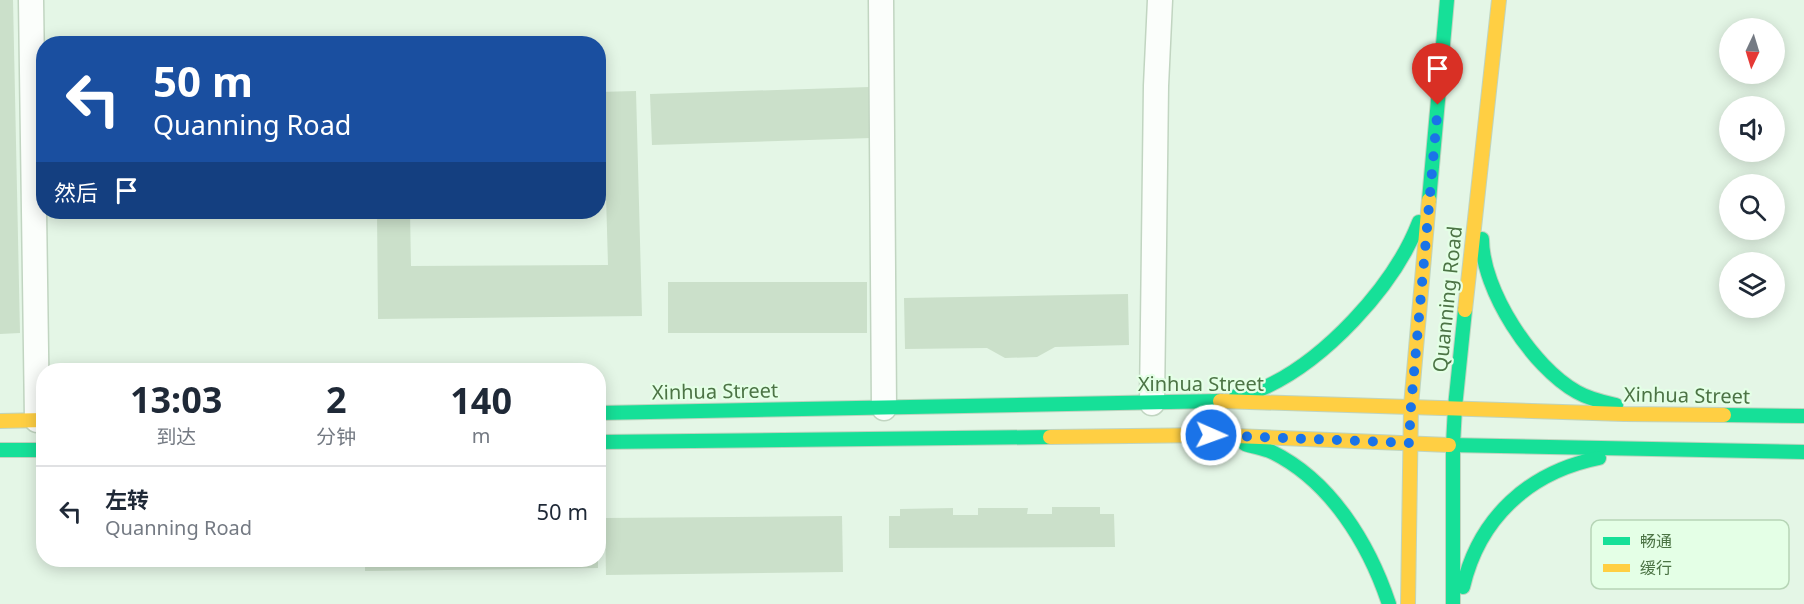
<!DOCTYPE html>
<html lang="zh">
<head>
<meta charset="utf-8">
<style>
	body { margin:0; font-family:"Noto Sans","Noto Sans SC",sans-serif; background:#f6f6f7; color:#1f2937; height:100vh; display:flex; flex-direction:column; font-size:22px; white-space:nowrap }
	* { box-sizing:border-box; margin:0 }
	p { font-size:20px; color:#747a83 }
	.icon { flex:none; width:33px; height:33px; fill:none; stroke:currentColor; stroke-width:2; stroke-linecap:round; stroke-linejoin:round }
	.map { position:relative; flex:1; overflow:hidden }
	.panel { position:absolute; left:36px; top:363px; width:570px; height:204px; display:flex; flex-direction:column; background:#fff; border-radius:24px; box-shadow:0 3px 15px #0003 }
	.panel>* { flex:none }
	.guide { position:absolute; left:36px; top:36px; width:570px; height:183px; border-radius:24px; box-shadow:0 3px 15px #0003; background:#1a4fa0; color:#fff; overflow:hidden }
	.needle { width:39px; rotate:184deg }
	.controls { position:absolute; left:1719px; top:18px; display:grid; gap:12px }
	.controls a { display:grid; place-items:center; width:66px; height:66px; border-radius:50%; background:#fff; box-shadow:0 3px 15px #0003; font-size:30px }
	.pin { position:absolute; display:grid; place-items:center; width:51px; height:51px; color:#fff; margin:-62px -26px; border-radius:50% 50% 50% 0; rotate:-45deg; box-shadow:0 0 6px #0007 }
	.pin .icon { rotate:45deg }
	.me { position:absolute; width:66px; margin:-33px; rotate:92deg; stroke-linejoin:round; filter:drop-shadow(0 0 4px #0008) }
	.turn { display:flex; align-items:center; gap:21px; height:126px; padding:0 18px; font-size:27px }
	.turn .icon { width:78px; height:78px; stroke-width:2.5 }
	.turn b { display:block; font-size:42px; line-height:51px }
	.then { display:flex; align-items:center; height:57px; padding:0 18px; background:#0003; gap:12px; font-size:22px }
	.eta { display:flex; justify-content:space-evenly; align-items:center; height:102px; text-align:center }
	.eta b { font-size:36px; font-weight:700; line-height:42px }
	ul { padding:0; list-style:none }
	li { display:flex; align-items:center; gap:18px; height:90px; padding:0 18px; border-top:2px solid #e0e1e3 }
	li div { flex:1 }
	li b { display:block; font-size:22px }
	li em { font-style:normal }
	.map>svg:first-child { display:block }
	.building { fill:#cbe0ca }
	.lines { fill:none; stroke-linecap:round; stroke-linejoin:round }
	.street-casing { stroke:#c1d5c1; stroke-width:27 }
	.fast-casing { stroke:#bfd4bf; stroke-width:16 }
	.slow-casing { stroke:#bfd4bf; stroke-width:16 }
	.street { stroke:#fbfefb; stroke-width:24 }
	.fast { stroke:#16e098; stroke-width:14 }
	.slow { stroke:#ffcf43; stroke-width:14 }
	.route { stroke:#1a73e8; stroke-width:10; stroke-dasharray:0 18 }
	.labels { text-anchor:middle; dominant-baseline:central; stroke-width:4.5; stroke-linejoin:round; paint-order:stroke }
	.street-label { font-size:20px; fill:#4c7445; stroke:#e4ffe6 }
	.key { fill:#e4ffe6; stroke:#b6d5b6; stroke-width:1.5 }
	.key-label { font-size:16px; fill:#4c7445 }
</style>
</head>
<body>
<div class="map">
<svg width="1804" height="604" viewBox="0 0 1804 604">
	<rect width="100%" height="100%" fill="#e4f6e6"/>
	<g class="building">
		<path d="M0,0H13L20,333L0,334Z"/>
		<path d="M869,87L871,138L652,145L650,94Z"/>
		<path d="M636,91L642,316L378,319L377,212H410L411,266L608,265L604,125L598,126V92Z"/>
		<rect x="668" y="282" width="199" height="51"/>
		<path d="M1128,294L1129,345L1055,347L1037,357L1005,358L987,348L905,349L904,298Z"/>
		<path d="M1052,507H1100V514H1114L1115,547L889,548V516H900V509L953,508V515H978V508H1028L1027,514H1052Z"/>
		<path d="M842,516L843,572L606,575L605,518Z"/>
		<path d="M188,560H357V562L188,564Z"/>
		<path d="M365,560H598V568L365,571Z"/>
	</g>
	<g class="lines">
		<g class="street-casing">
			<g id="street">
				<path d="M31,0L37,420"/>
				<path d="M881,0L884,408"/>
				<path d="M1152,403L1156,86L1160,0"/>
			</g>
		</g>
		<g class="fast-casing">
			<g id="fast">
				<path d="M1429,200L1447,0"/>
				<path d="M1482,239C1482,290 1532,367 1577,392C1589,399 1602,402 1616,405"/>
				<path d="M1236,396C1243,394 1251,393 1259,390C1323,363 1394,287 1419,222"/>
				<path d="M598,413L1220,401"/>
				<path d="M1724,415L1804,416"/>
				<path d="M598,442L1050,437"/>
				<path d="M1245,444C1254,447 1263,448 1272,452C1331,481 1369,544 1389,604"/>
				<path d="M1449,445L1804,452"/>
				<path d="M0,450H44"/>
				<path d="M1463,587C1479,518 1529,472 1599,458"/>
				<path d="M1453,604V445L1455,407L1465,310"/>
			</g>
		</g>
		<g class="slow-casing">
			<g id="slow">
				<path d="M1465,310L1499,0"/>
				<path d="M1220,401L1624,414L1724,415"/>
				<path d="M0,421L44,420"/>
				<path d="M1050,437L1211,435L1449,445"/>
				<path d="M1408,604L1411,406L1429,200"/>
			</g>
		</g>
		<use href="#street" class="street"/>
		<use href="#fast" class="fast"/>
		<use href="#slow" class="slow"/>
	</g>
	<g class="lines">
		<path class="route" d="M1211,435L1409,443L1411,406L1438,105"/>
	</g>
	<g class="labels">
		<g class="street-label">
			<text transform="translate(1447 299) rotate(-84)">Quanning Road</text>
			<text x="1201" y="383">Xinhua Street</text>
			<text transform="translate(715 391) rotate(-1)">Xinhua Street</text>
			<text transform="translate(1687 395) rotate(1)">Xinhua Street</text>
		</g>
	</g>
	<rect x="1591" y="520" width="198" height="69" rx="9" class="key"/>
	<rect x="1603" y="537" width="27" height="8" fill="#16e098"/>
	<rect x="1603" y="564" width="27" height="8" fill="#ffcf43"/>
	<g class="key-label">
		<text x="1640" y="547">畅通</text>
		<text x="1640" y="574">缓行</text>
	</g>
</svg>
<div class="controls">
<a><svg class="needle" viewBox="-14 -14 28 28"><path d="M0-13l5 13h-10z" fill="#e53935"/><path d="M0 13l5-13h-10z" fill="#747a83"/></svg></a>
<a><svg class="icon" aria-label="sound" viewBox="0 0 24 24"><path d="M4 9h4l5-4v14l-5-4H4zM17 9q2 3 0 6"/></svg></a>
<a><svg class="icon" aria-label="search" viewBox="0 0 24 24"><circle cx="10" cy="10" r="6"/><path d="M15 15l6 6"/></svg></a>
<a><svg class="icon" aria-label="layers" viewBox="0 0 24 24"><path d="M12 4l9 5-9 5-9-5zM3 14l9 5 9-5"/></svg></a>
</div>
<div class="pin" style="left:1438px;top:105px;background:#d93025"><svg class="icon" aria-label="arrive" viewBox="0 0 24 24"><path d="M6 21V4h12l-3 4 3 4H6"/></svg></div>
<svg class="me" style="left:1211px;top:435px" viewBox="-20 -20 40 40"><circle r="17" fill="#1a73e8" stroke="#fff" stroke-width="3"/><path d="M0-11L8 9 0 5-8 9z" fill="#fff"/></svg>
<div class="guide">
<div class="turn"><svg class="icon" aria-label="left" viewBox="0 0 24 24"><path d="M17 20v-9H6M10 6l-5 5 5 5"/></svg><div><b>50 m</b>Quanning Road</div></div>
<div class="then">然后<svg class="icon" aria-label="arrive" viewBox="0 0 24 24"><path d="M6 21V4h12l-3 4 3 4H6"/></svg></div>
</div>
<section class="panel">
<div class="eta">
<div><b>13:03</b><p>到达</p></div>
<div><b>2</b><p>分钟</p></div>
<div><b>140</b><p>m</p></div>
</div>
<ul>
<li><svg class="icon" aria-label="left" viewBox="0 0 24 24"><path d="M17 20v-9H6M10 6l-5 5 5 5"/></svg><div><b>左转</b><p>Quanning Road</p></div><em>50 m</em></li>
</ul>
</section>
</div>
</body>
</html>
